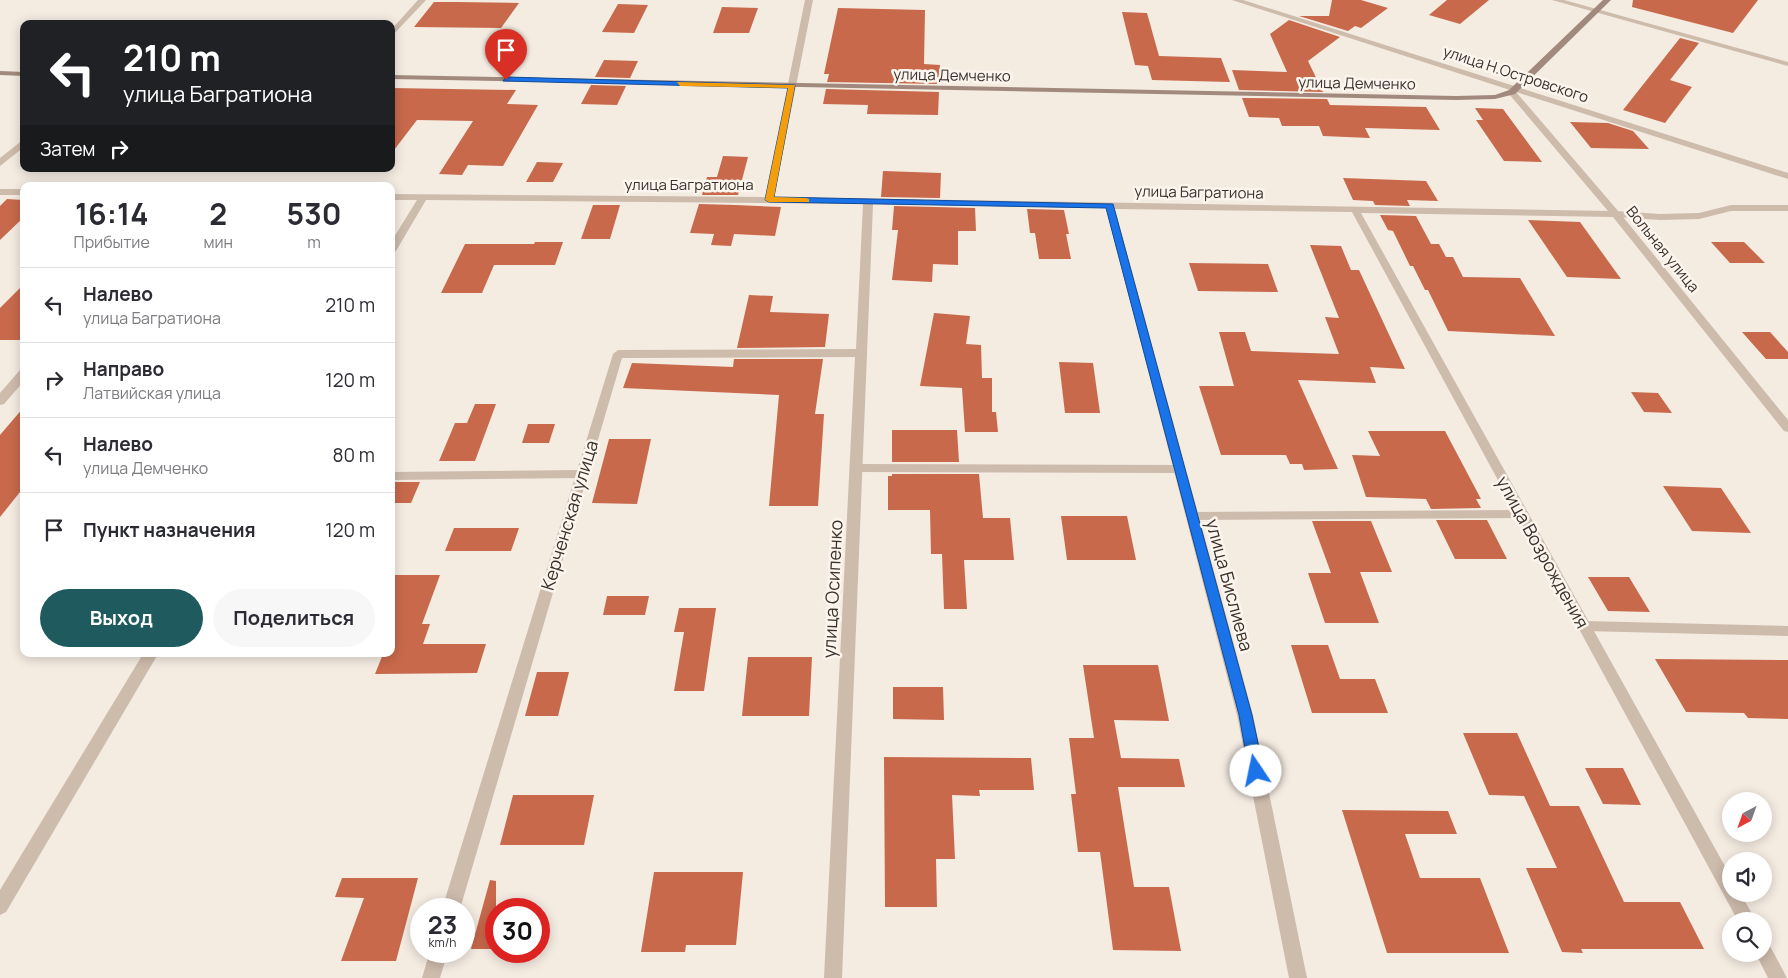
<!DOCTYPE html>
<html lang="ru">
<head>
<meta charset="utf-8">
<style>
	body { margin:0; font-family:Manrope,sans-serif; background:#f7f7f7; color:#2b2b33; height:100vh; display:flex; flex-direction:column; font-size:19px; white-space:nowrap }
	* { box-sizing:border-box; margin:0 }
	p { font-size:16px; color:#7c7c81 }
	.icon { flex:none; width:28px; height:28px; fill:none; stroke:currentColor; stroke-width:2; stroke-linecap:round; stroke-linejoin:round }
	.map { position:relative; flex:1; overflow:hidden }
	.drawer { position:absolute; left:20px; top:182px; width:375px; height:475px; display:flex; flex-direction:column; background:#fff; border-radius:10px; box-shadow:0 2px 12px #0003 }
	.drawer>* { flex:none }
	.top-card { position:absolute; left:20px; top:20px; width:375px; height:152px; border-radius:10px; box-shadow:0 2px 12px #0003; background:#202124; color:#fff; overflow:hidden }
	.needle { width:32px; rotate:221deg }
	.fabs { position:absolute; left:1722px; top:792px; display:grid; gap:10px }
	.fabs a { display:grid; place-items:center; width:50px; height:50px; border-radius:50%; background:#fff; box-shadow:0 2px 12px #0003; font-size:25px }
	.speed { position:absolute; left:410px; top:898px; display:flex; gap:10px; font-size:25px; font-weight:700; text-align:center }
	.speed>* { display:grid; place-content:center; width:65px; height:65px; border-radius:50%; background:#fff; box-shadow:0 2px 12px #0003; line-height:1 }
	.speed small { font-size:12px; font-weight:400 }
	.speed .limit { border:8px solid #d22; background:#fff; color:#111 }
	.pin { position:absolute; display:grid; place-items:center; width:42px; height:42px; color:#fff; margin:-51px -21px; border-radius:50% 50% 50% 0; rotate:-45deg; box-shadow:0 0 5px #0007 }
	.pin .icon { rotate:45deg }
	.me { position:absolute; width:55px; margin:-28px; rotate:349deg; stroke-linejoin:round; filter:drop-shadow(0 0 4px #0008) }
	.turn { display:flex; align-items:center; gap:18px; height:105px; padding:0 20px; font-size:22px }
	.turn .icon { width:65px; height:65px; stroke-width:2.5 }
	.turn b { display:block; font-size:35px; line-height:42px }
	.then { display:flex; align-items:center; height:48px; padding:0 20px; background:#0003; gap:10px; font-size:19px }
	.eta { display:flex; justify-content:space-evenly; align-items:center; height:85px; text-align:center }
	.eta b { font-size:30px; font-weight:700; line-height:35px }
	.action { display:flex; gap:10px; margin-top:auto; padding:10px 20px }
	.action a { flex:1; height:58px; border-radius:30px; background:#1f5a5e; color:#fff; font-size:20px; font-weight:700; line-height:58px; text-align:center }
	.action a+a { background:#f7f7f7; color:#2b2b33 }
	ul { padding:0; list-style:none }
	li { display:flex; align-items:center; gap:15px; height:75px; padding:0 20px; border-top:1px solid #e1e1e2 }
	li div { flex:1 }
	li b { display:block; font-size:19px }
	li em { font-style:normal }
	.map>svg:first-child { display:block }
	.building { fill:#c8694b }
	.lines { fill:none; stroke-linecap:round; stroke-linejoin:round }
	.lane { fill:#cdbbac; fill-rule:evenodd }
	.street { fill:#cdbbac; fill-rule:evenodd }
	.secondary { fill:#a18a7d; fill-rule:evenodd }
	.route { fill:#1a73e8; stroke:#114b97 }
	.slow { fill:#f59e0b }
	.labels { text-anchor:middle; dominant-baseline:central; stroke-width:5; stroke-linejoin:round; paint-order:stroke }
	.far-street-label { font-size:15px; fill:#3b302b; stroke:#fbf5ee }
	.street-label { font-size:18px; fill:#3b302b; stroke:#fbf5ee }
</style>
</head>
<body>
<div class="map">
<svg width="1788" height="978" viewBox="0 0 1788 978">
	<rect width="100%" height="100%" fill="#f4ebe1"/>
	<g class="building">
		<path d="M1332,0H1361L1388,8L1361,28L1355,26L1348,31L1299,16H1329Z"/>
		<path d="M1447,0H1489L1460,24L1429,15Z"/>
		<path d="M1633,0H1758L1733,33L1632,7Z"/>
		<path d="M434,2H455L519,3L501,28L414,27Z"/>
		<path d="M618,4L648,5L634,33L602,32Z"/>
		<path d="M722,7L758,8L749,33H713Z"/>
		<path d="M838,8L925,10L924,64L940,65L939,84L827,82L829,74H824Z"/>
		<path d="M1122,12L1147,13L1159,56L1221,58L1230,82L1152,80L1148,66L1135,65Z"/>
		<path d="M1289,20L1340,37L1308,61L1323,92L1239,90L1232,70L1287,72L1270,34Z"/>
		<path d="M1680,38L1699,43L1670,80L1692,87L1665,123L1623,110Z"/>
		<path d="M604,60L638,61L630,78L595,77Z"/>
		<path d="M591,85L626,86L617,105L581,104Z"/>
		<path d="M391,88L516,90L507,104L538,105L503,166L468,165L462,175L439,174L473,121L417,120L391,154Z"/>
		<path d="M826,89L939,92L938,115L867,114L868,105L823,104Z"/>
		<path d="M1242,98L1327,99L1330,105L1426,107L1440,130L1365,128L1370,138L1323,136L1319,126H1282L1279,118L1249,117Z"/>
		<path d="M1475,108L1503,109L1542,162L1504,161L1476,120H1483Z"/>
		<path d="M1570,122L1608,123L1633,131L1649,149L1591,148Z"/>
		<path d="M723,156L748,157L738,195H702L707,177H717Z"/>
		<path d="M537,162L563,163L553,182H526Z"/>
		<path d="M883,171L941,173L940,198L881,197Z"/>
		<path d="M1343,178L1426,181L1438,201L1407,200L1410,206L1375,205L1373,201L1353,200Z"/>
		<path d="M7,199L24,200V217L0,240V206Z"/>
		<path d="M699,204L735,205L781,207L775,236L734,234L731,246L711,245L714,234L690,233Z"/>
		<path d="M593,205H620L610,239H581Z"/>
		<path d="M894,206L975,208L976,231H958V265L933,264L932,282L892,280L898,230H892Z"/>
		<path d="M1027,209L1064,210L1069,234H1066L1071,259H1039L1035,233H1030Z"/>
		<path d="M1380,215L1416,216L1431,244H1439L1446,257H1453L1463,277L1520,278L1555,336L1448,331L1428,290H1425L1413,266H1410L1393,231L1388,230Z"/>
		<path d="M1528,220L1580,222L1621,279L1567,277Z"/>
		<path d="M535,242H563L555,265H494L482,293H441L465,244H534Z"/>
		<path d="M1711,242H1744L1765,263H1730Z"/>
		<path d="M1310,245L1341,246L1351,270H1359L1405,369L1370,367L1376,383L1298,380L1338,469L1304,470L1302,464H1290L1286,455H1221L1199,386H1234L1219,332H1245L1251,351L1339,354L1325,317L1339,318Z"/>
		<path d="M1189,263L1268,264L1278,292L1198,291Z"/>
		<path d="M24,284V340H0V308Z"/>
		<path d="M749,295L773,296L770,312L829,314L825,347L737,348Z"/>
		<path d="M934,313L970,316L966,344L981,345L982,378H992V412H996L998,432H965L962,388L920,386Z"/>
		<path d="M1742,332H1770L1788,352V359H1766Z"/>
		<path d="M734,359H823L815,414H824L818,506H769L779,395L623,388L632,363L733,367Z"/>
		<path d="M1059,362L1093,363L1100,413H1065Z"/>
		<path d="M1631,392L1658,393L1672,413L1644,412Z"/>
		<path d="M475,404H496L475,461H439L455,423H467Z"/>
		<path d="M24,407V487L0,517V435Z"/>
		<path d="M528,424H555L549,443H522Z"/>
		<path d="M892,430H957L959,462H892Z"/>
		<path d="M1368,431H1445L1481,499H1476L1481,508L1431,509L1426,499L1366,497L1352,455L1380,456Z"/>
		<path d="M609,439H651L637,504L592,503Z"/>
		<path d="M892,474H979L983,518H1010L1014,560H964L967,609H944L942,554H931L930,510H888V476H892Z"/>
		<path d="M391,482H420L411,503H391Z"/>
		<path d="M1663,486L1721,488L1751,533L1692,531Z"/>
		<path d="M1061,516H1127L1136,560H1067Z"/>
		<path d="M1436,520H1487L1507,559H1455Z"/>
		<path d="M1312,521H1371L1392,572H1360L1379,623H1325L1308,573H1331Z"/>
		<path d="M454,528H519L511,551H445Z"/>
		<path d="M391,575H440L422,624H430L423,644H486L477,673L375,674L383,654H391Z"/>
		<path d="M1588,577H1629L1650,612L1608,611Z"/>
		<path d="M607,596H649L645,615H603Z"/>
		<path d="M679,608H716L704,691H674L684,632H674Z"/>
		<path d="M1291,645H1328L1340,679H1375L1388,713H1312Z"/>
		<path d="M748,657H812L809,716H742Z"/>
		<path d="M1655,659L1788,660V719L1748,718L1744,713L1686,712Z"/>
		<path d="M1083,665H1158L1169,721L1114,720L1121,758L1179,759L1185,787H1118L1134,887H1169L1181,951L1113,950L1100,852H1078L1071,794H1076L1069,738H1094Z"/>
		<path d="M537,672H569L558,716H525Z"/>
		<path d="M893,687H943L944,720L893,719Z"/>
		<path d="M1463,733H1517L1550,806H1579L1624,902H1680L1704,949H1581L1583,953L1562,952L1526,868H1557L1524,796L1489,795Z"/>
		<path d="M884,757L1031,758L1034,790H979L980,796L952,795L955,859H936L937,907H885Z"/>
		<path d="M1585,768H1623L1641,805L1603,804Z"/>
		<path d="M513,795H594L584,845H500Z"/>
		<path d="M1342,810L1448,811L1457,834H1405L1420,878H1480L1509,953H1387Z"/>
		<path d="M654,872H743L736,945H686L685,952H641Z"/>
		<path d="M342,878H418L396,961H341L364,898L335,897Z"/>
		<path d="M490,880L496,881V949H471Z"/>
	</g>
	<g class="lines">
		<g class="lane">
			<path d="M1731,205H1788V211H1731L1699,219L1660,220L1616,217L1612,214L1616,211L1660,214L1699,213Z"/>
			<path d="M856,464L1180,465L1186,469L1180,473L856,472L850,468Z"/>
			<path d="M581,470L587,474L581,478L391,480V472Z"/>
			<path d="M1523,510L1527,511L1529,514L1527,517L1523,518L1193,520L1189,519L1187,516L1189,513L1193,512Z"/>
			<path d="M1584,621L1788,626V636L1584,631L1580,630L1578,626L1580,622Z"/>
		</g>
		<g class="street">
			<path d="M418,0H426L391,37V30Z"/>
			<path d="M805,0H813L774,197L1608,211L1509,94L1508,92L1510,90L1232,0H1243L1788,173V179L1516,92L1619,212L1788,420V432L1784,431L1613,217L1361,213L1731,877V894H1741L1756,921H1738L1352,212L1115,209L1253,715L1307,978H1289L1237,715L1106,208L873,204L842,978H824L855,357L622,358L460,909H442L613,354L618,350L856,349L863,204L426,200L396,251L391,254V242L417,200H391V194L765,197Z"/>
			<path d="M1552,0H1564L1788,62V66Z"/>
			<path d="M24,139V147L0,166V158Z"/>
			<rect x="0" y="189" width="24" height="6"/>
			<path d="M24,369V381L4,404L0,405V393L20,370Z"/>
			<path d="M143,654H158L6,912L0,915V890Z"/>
			<path d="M1764,943L1770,946L1787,978H1768L1756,954H1764Z"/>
			<path d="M430,951H448L440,978H422Z"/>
		</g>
		<g class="secondary">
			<path d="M1603,0H1611L1515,94L1495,99L1456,100L391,79V75L1456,96L1495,95L1509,90Z"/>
			<path d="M0,71L24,72V76L0,75Z"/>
		</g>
	</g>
	<path class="route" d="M506,77L795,85L774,197L1113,204L1252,715L1264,771L1262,776L1256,778L1251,776L1249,771L1239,715L1106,208L769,202L765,200L788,88L503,81Z"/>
	<path class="slow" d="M677,82L795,85L774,197L806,198L809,199V202H769L765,200L788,88L680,86Z"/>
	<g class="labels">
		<g class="far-street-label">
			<text transform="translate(1516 74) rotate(18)">улица Н.Островского</text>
			<text transform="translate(952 75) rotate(1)">улица Демченко</text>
			<text transform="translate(1357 83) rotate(1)">улица Демченко</text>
			<text x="689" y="184">улица Багратиона</text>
			<text transform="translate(1199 192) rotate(1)">улица Багратиона</text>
			<text transform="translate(1663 249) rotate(51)">Вольная улица</text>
		</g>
		<g class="street-label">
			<text transform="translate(569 515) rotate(-73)">Керченская улица</text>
			<text transform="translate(1543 552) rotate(61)">улица Возрождения</text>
			<text transform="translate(1230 585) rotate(75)">улица Бислиева</text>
			<text transform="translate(832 589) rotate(-87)">улица Осипенко</text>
		</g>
	</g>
</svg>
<div class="fabs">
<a><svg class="needle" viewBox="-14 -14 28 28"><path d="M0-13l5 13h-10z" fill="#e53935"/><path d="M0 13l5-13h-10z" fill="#7c7c81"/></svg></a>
<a><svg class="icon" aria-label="sound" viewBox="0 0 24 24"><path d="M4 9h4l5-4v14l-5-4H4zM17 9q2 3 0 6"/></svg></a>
<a><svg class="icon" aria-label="search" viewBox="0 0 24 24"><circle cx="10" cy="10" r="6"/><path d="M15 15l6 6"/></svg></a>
</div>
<div class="speed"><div>23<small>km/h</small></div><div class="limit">30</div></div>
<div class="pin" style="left:506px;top:80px;background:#d93025"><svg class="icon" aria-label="arrive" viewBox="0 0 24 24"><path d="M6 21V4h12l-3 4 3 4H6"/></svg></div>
<svg class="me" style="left:1256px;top:771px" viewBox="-20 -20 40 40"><circle r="19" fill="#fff"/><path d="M0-13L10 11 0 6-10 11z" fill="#1a73e8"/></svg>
<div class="top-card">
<div class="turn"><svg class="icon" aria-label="left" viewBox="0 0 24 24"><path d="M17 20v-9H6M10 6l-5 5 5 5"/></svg><div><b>210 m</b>улица Багратиона</div></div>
<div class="then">Затем<svg class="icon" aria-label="right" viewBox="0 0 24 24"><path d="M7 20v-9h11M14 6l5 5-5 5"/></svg></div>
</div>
<section class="drawer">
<div class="eta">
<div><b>16:14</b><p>Прибытие</p></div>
<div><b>2</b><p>мин</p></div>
<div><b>530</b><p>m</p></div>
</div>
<ul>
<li><svg class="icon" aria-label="left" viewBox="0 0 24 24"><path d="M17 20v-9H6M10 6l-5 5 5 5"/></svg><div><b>Налево</b><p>улица Багратиона</p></div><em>210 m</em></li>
<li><svg class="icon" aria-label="right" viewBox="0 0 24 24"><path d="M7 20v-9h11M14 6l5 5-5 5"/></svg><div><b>Направо</b><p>Латвийская улица</p></div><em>120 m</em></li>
<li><svg class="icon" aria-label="left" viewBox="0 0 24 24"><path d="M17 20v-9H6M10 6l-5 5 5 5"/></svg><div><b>Налево</b><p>улица Демченко</p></div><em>80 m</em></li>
<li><svg class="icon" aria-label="arrive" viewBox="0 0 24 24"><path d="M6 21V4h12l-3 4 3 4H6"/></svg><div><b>Пункт назначения</b></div><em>120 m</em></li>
</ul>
<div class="action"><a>Выход</a><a>Поделиться</a></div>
</section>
</div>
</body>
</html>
